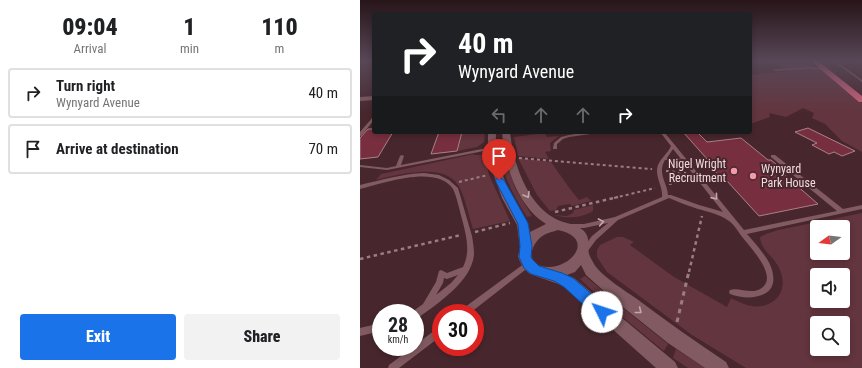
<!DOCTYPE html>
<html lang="en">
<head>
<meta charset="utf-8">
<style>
	body { margin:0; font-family:"Roboto Condensed",sans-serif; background:#f2f2f2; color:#202124; height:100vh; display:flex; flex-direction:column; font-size:15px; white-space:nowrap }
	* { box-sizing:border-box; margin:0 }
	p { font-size:13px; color:#757577 }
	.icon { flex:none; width:22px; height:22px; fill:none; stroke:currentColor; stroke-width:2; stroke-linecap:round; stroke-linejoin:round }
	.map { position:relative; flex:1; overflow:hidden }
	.drawer { display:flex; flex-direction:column; background:#fff; width:360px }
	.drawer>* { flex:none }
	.top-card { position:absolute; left:12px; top:12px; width:380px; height:122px; border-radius:4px; box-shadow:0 2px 6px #0003; background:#202124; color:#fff; overflow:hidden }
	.needle { width:26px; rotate:255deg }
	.fabs { position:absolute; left:450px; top:220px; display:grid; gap:8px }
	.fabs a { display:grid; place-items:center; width:40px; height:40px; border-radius:4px; background:#fff; box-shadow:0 2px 6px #0003; font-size:20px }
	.speed { position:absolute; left:12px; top:304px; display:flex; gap:8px; font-size:20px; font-weight:700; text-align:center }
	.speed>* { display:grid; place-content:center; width:52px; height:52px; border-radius:50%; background:#fff; box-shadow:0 2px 6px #0003; line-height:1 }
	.speed small { font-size:10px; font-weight:400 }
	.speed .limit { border:6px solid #d22; background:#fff; color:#111 }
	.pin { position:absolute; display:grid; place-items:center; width:34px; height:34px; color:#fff; margin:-41px -17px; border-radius:50% 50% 50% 0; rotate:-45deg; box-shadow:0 0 4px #0007 }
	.pin .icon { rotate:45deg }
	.me { position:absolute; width:44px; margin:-22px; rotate:311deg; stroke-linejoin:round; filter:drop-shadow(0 0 3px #0008) }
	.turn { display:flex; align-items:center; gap:14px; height:84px; padding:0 20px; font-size:18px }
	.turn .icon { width:52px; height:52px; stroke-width:2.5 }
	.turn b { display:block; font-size:28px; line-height:34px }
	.lanes { display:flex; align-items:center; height:38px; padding:0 20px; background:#0003; justify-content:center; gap:20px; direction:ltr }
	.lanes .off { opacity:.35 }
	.eta { display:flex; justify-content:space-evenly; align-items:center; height:68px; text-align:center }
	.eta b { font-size:24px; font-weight:800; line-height:28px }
	.action { display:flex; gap:8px; margin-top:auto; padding:8px 20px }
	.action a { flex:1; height:46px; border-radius:4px; background:#1a73e8; color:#fff; font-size:16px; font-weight:800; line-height:46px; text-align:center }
	.action a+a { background:#f2f2f2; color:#202124 }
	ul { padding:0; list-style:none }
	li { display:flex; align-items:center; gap:12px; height:50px; margin:0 8px 6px; padding:0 12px; border:2px solid #e0e0e0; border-radius:4px }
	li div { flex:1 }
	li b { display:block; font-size:15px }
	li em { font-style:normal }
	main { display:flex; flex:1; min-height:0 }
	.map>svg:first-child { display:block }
	.green { fill:#63353e; fill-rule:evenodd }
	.building { fill:#772f3f; stroke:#a98187 }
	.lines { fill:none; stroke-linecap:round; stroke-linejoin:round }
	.path-far2 { stroke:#9a7e83; stroke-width:2; stroke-dasharray:3 3; stroke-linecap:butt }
	.path-far1 { stroke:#9a7e83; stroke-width:2.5; stroke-dasharray:3.5 3.5; stroke-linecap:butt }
	.path { stroke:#9a7e83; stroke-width:3; stroke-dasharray:4.5 4.5; stroke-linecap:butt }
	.service { fill:#815b61; fill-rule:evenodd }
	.minor { fill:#815b61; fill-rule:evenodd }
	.trunk { fill:#d8627d; fill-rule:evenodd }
	.oneway { stroke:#c4a7ab }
	.route { fill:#1a73e8; stroke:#114b97 }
	.poi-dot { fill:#f39aaa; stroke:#47272d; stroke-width:1.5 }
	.labels { text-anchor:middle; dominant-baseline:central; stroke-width:4; stroke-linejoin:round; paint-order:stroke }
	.poi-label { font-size:12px; fill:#f0dadd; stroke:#47272d; text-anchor:end }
</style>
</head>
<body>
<main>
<section class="drawer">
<div class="eta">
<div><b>09:04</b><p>Arrival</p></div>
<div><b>1</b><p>min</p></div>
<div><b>110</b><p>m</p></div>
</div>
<ul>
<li><svg class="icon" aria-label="right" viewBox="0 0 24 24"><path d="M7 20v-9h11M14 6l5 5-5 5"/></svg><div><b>Turn right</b><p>Wynyard Avenue</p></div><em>40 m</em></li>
<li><svg class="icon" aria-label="arrive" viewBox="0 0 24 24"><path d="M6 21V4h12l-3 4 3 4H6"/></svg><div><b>Arrive at destination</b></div><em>70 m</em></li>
</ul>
<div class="action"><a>Exit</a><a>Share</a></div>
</section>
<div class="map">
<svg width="502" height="368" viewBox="0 0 502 368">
	<rect width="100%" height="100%" fill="#47272d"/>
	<g class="green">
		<path d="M411,61H447L454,67H438C446,72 456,67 465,72C478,80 491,93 502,103V152L482,141L465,124L452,118L454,113L443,108L426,117L409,113L410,117L390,124V75L428,71Z"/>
		<path d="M102,132H125L124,142L117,147L97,151Z"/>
		<path d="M185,133L187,137L199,136L190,143L191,151L185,152L189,159L158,156L154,137Z"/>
		<path d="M114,154V155H121L125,157L129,175L150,221L113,229C109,217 105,196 98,185C84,162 37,175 16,180L21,174L26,173Z"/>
		<path d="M139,157H144L156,190L172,216L167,217C155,198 145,179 139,157Z"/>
		<path d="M158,158L191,162L210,189L219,200L227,197L231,201L212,206L210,204L198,206L196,210L190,211L177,195Z"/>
		<path d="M233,205V211C222,218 206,219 194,215L207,216L213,213L214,210Z"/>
		<path d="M502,213V368H386L381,365L332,335L247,272L237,257V250L240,245L257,237H263L274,242L270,245L314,277L367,307L371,298C385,305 397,311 412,302C425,294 425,278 418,266C412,255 401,250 400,237L406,234L418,230ZM457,227H483V253H457ZM457,275H483V301H457ZM457,323H483V349H457Z"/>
		<path d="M225,276L263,308L308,344L304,351L249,306L220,279Z"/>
		<path d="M316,349L345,368H328L313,358Z"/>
	</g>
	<g class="building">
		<path d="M448,128L495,151L482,156L474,152L469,154L452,145L457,143L435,132Z"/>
		<path d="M8,129H14V132H33L18,157L0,159V138Z"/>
		<path d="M79,132H102L97,151L71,154Z"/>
		<path d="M323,132H337L347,142L381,138L408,160H411L423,170L420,171L458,204L399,216L367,181H364L353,169H356Z"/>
	</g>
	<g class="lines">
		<g class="path-far2">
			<path d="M159,158L292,169"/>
			<path d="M306,171L326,173"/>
			<path d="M99,182L128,175"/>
			<path d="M309,184L330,180"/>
			<path d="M254,198L295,188"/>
		</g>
		<g class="path-far1">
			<path d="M195,212L258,197"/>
			<path d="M115,232L150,223"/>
			<path d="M0,259L101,235"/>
			<path d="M329,272L342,216"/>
		</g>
		<path class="path" d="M317,322L329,271"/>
		<g class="service">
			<path d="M473,61H476L502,80V82Z"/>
			<path d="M449,67L464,68L465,69L464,70L449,69L415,71L414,70L415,69Z"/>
			<path d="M13,117H14V120L1,136H0V132Z"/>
			<path d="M229,132H240L238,133L209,137L203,139L197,144V149H193V148L194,143L201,137L209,135Z"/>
			<path d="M300,132H304L314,144L384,230L477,211L411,157V155H415L483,209L502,205V209L387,234C394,242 401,250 407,259C414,270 418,288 404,294C394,299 381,298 370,294L369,292L370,290C380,287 393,296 403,287C417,275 390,247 383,238C379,233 374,224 369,221C359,214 349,212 338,209C328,206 319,202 309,198L258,220L236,240L227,252L225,253L223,252L222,250L223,248L232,236L248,223L224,228H207L206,226L207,224H224L255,217L302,197C303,186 294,176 298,165C301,158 308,153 311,146ZM313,149L321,159L317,158H307ZM305,160H316L325,164L363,212L360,211L339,205L311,195H308C307,182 297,173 305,160Z"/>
			<path d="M132,147H134V149L27,170L0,167V165L27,168L36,166L40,156L42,155L44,156L41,165Z"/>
			<path d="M64,173L79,175L89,180L98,188L112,236C113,242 114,249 114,255C111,282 78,303 58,318L55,319V313H52V312L63,304L76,282L79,271L81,270L87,273L103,267C111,251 106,235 102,219C100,212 96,194 93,189C77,164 23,183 0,189V185C21,180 42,174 64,173ZM98,275L91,283L76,295L83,283L84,278L87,279Z"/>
			<path d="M167,262L169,263L170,265L169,267L110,313H100L101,310L165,263Z"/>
			<path d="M21,323V331L0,336V328Z"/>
			<path d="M81,327V336L39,368H28L29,365L53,347H55V345L78,328Z"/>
		</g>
		<g class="minor">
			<path d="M14,96V100L0,101V97Z"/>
			<path d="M128,132H136C135,157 143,180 155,202C161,213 168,220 170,232L186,224C157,206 144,164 142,132H150C153,162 166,202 194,218C204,224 216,223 224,231C231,239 227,246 229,254C230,257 234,264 236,267C246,279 264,290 277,299C306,321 336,342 366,362L369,368H345L308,343L254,300L226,275L221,265L215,272L207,275L214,278L315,362L318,368H296L204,286L170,274L163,268L158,257L160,247L157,225L142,198L132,170L128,151ZM198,230C238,238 209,273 181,266C166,262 171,245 181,237C186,233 192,232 198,230Z"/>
		</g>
		<path class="trunk" d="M451,61H458L502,96V102H499Z"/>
	</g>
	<defs><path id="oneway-chevron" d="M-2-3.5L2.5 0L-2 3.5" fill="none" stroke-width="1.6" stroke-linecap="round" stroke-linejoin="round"/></defs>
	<g class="oneway">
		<use href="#oneway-chevron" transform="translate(167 195) rotate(59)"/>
		<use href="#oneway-chevron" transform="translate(355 197) rotate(51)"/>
		<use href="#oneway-chevron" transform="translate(241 222) rotate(-11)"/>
		<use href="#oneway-chevron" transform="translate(279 311) rotate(38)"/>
	</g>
	<linearGradient id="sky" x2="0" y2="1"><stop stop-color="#271519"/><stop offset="0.54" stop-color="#584757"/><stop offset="1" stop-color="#584757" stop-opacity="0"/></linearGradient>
	<rect width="502" height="113" fill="url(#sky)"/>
	<path class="route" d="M139,177L144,180L168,223L172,246L171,257L173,260L179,266L202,273L213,278L247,307L249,312L247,317L242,319L237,317L204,287L194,281L171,274L164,268L159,257L160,246L158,224L135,180Z"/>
	<g class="poi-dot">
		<circle cx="374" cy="171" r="4"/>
		<circle cx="393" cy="176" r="4"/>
	</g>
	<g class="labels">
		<g class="poi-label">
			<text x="366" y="164">Nigel Wright<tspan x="366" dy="14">Recruitment</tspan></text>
			<text x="401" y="169" text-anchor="start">Wynyard<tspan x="401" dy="14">Park House</tspan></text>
		</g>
	</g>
</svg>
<div class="fabs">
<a><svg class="needle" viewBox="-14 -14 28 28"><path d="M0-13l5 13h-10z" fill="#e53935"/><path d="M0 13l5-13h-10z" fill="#757577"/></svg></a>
<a><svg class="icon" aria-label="sound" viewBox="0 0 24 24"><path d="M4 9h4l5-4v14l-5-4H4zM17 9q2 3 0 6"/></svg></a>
<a><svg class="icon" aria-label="search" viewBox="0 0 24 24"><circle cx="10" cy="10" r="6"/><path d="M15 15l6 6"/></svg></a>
</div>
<div class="speed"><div>28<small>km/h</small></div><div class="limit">30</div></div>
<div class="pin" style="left:139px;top:180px;background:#d93025"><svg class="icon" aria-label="arrive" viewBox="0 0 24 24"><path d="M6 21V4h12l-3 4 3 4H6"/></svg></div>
<svg class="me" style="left:242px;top:312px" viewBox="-20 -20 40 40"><circle r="19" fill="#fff"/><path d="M0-13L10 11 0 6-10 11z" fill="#1a73e8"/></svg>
<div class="top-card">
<div class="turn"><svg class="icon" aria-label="right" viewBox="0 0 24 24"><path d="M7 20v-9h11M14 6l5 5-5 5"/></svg><div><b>40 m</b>Wynyard Avenue</div></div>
<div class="lanes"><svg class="icon off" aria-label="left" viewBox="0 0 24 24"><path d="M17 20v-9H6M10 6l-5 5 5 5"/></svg><svg class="icon off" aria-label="ahead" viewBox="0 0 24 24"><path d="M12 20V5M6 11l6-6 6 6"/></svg><svg class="icon off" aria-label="ahead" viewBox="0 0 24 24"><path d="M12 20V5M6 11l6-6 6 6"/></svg><svg class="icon" aria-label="right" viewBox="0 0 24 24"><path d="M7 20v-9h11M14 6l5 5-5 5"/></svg></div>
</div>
</div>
</main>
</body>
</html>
